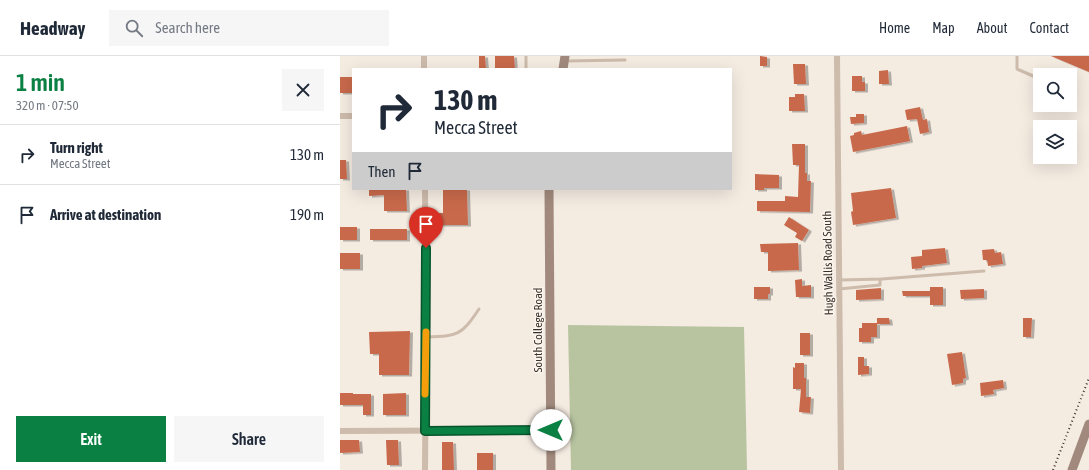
<!DOCTYPE html>
<html lang="en">
<head>
<meta charset="utf-8">
<style>
	body { margin:0; font-family:"Asap Condensed",sans-serif; background:#f6f6f7; color:#1f2937; height:100vh; display:flex; flex-direction:column; font-size:15px; white-space:nowrap }
	* { box-sizing:border-box; margin:0 }
	p { font-size:13px; color:#747a83 }
	.icon { flex:none; width:22px; height:22px; fill:none; stroke:currentColor; stroke-width:2; stroke-linecap:round; stroke-linejoin:round }
	.map { position:relative; flex:1; overflow:hidden }
	.drawer { display:flex; flex-direction:column; background:#fff; width:340px }
	.drawer>* { flex:none }
	.banner { position:absolute; left:12px; top:12px; width:380px; height:122px; border-radius:0px; box-shadow:0 4px 16px #0002; background:#fff; color:#1f2937; overflow:hidden }
	.fabs { position:absolute; left:693px; top:12px; display:grid; gap:8px }
	.fabs a { display:grid; place-items:center; width:44px; height:44px; border-radius:0px; background:#fff; box-shadow:0 4px 16px #0002; font-size:20px }
	.pin { position:absolute; display:grid; place-items:center; width:34px; height:34px; color:#fff; margin:-41px -17px; border-radius:50% 50% 50% 0; rotate:-45deg; box-shadow:0 0 4px #0007 }
	.pin .icon { rotate:45deg }
	.me { position:absolute; width:44px; margin:-22px; rotate:270deg; stroke-linejoin:round; filter:drop-shadow(0 0 3px #0008) }
	.turn { display:flex; align-items:center; gap:14px; height:84px; padding:0 16px; font-size:18px }
	.turn .icon { width:52px; height:52px; stroke-width:2.5 }
	.turn b { display:block; font-size:28px; line-height:34px }
	.then { display:flex; align-items:center; height:38px; padding:0 16px; background:#0003; gap:8px; font-size:15px }
	.round { display:grid; place-items:center; flex:none; width:42px; height:42px; border-radius:0px; background:#f6f6f7 }
	.head { display:flex; align-items:center; justify-content:space-between; height:68px; padding:0 16px }
	h1 { font-size:24px; font-weight:600; line-height:30px; color:#0b8043 }
	.primary-button { display:flex; gap:8px; margin-top:auto; padding:8px 16px }
	.primary-button a { flex:1; height:46px; border-radius:0px; background:#0b8043; color:#fff; font-size:16px; font-weight:600; line-height:46px; text-align:center }
	.primary-button a+a { background:#f6f6f7; color:#1f2937 }
	ul { padding:0; list-style:none }
	li { display:flex; align-items:center; gap:12px; height:60px; padding:0 16px; border-top:1px solid #e0e1e3 }
	li div { flex:1 }
	li b { display:block; font-size:15px }
	li em { font-style:normal }
	header { display:flex; align-items:center; gap:24px; box-sizing:border-box; height:56px; padding:0 20px; background:#fff; border-bottom:1px solid #e0e1e3 }
	header strong { font-size:19px }
	nav { display:flex; gap:22px; margin-inline-start:auto; font-size:14px }
	.search { width:280px; height:36px; background:#f6f6f7; display:flex; align-items:center; gap:10px; box-sizing:border-box; padding:0 14px; border-radius:0px; color:#747a83; font-size:15px }
	main { display:flex; flex:1; min-height:0 }
	.map>svg:first-child { display:block }
	.green { fill:#b8c4a0 }
	.building { fill:#c8694b; filter:url(#shadow) }
	.lines { fill:none; stroke-linecap:round; stroke-linejoin:round }
	.lane { stroke:#cdbbac; stroke-width:3 }
	.street { stroke:#cdbbac; stroke-width:6 }
	.secondary { stroke:#a18a7d; stroke-width:9 }
	.rail { stroke:#3b302b; stroke-width:2; stroke-dasharray:1 3; stroke-linecap:butt }
	.route-casing { stroke:#07532c; stroke-width:10 }
	.route { stroke:#0b8043; stroke-width:7 }
	.slow { stroke:#f59e0b; stroke-width:7 }
	.labels { text-anchor:middle; dominant-baseline:central; stroke-width:3; stroke-linejoin:round; paint-order:stroke }
	.street-label { font-size:12px; fill:#3b302b; stroke:#fbf5ee }
</style>
</head>
<body>
<header>
<strong>Headway</strong>
<div class="search"><svg class="icon" aria-label="search" viewBox="0 0 24 24"><circle cx="10" cy="10" r="6"/><path d="M15 15l6 6"/></svg>Search here</div>
<nav><a>Home</a><a>Map</a><a>About</a><a>Contact</a></nav>
</header>
<main>
<section class="drawer">
<div class="head"><div><h1>1 min</h1><p>320 m · 07:50</p></div><a class="round"><svg class="icon" aria-label="close" viewBox="0 0 24 24"><path d="M6 6l12 12M18 6L6 18"/></svg></a></div>
<ul>
<li><svg class="icon" aria-label="right" viewBox="0 0 24 24"><path d="M7 20v-9h11M14 6l5 5-5 5"/></svg><div><b>Turn right</b><p>Mecca Street</p></div><em>130 m</em></li>
<li><svg class="icon" aria-label="arrive" viewBox="0 0 24 24"><path d="M6 21V4h12l-3 4 3 4H6"/></svg><div><b>Arrive at destination</b></div><em>190 m</em></li>
</ul>
<div class="primary-button"><a>Exit</a><a>Share</a></div>
</section>
<div class="map">
<svg width="749" height="414" viewBox="0 0 749 414">
	<defs>
		<filter id="shadow"><feDropShadow dx="3" dy="1.5" stdDeviation="0" flood-color="#0004"/></filter>
	</defs>
	<rect width="100%" height="100%" fill="#f4ebe1"/>
	<path class="green" d="M228,269L404,271L407,414H231Z"/>
	<g class="building">
		<path d="M139,0H145L146,13H139Z"/>
		<path d="M155,0H174L175,13H155Z"/>
		<path d="M420,0L427,1V10H420Z"/>
		<path d="M711,0H749V16Z"/>
		<path d="M453,8H465L466,28H454Z"/>
		<path d="M548,14L549,28H539V15Z"/>
		<path d="M512,20H522V26H525V35H512Z"/>
		<rect x="0" y="21" width="13" height="16"/>
		<path d="M455,38H464L465,55H449V41H455Z"/>
		<path d="M580,51L583,64L587,63L589,76L580,78L577,63L567,64L565,54Z"/>
		<path d="M516,58H524V67L511,68L510,61H516Z"/>
		<path d="M567,70L570,85L513,96L510,80L514,79V77L521,75L522,79Z"/>
		<path d="M452,88H465V117H467V125H471L470,156L417,155V145H445V140L458,141L459,109H453Z"/>
		<path d="M0,104H6L7,123H0Z"/>
		<path d="M415,118L439,119V132H424V134H415Z"/>
		<path d="M551,132L556,162L513,169L511,156L513,155L511,137Z"/>
		<path d="M29,133H66L67,155H44V139L29,140Z"/>
		<path d="M103,133H127L128,169H100L99,157H103Z"/>
		<path d="M449,161L469,174L462,185L455,181L457,177L444,169Z"/>
		<rect x="0" y="171" width="17" height="13"/>
		<rect x="30" y="173" width="37" height="11"/>
		<path d="M458,187L459,214L428,215V196H421L420,188Z"/>
		<path d="M605,192L607,207L582,210V212L572,213L571,201L582,200V194Z"/>
		<path d="M654,193L655,197L661,196L663,208L648,210L647,204H643L642,194Z"/>
		<rect x="0" y="197" width="20" height="16"/>
		<path d="M462,223V230L471,229V241H456L455,224Z"/>
		<path d="M414,231H430V238H428V243H414Z"/>
		<path d="M590,231H603V249H590V240H563L562,235H590Z"/>
		<path d="M541,232V243L516,244V234Z"/>
		<path d="M644,233V242L621,243L620,234Z"/>
		<path d="M537,262H549L550,268H537Z"/>
		<path d="M683,262H692L691,281H683Z"/>
		<path d="M522,267H537V281H531V286H519V272H522Z"/>
		<path d="M70,275L69,319H39V298H30L29,276Z"/>
		<rect x="460" y="277" width="10" height="22"/>
		<path d="M622,296L626,322L623,323V327L612,329L607,298Z"/>
		<path d="M518,301H524V310H529V318L518,319Z"/>
		<path d="M455,307H464V322H466V341H471L470,357L459,356L461,333H453V311L455,312Z"/>
		<path d="M663,324L664,332L653,334L654,338L641,340L640,327Z"/>
		<path d="M0,337H13V338H31V359H23V349H0Z"/>
		<path d="M66,337V359H43V338Z"/>
		<path d="M0,384H19L20,396L0,397Z"/>
		<path d="M46,384H58L59,409H47Z"/>
		<path d="M102,386H113L114,414H102Z"/>
		<rect x="137" y="397" width="16" height="17"/>
	</g>
	<g class="lines">
		<g class="lane">
			<path d="M186,0V13"/>
			<path d="M677,0V13L700,23"/>
			<path d="M225,5L285,4"/>
			<path d="M500,224L542,223L644,215"/>
			<path d="M499,233L540,229V223"/>
			<path d="M86,281C118,280 121,280 139,253"/>
		</g>
		<g class="street">
			<path d="M84,0V13"/>
			<path d="M497,0L501,414"/>
			<path d="M0,60H13"/>
			<path d="M85,133L86,281L85,414"/>
			<path d="M0,375L211,374"/>
		</g>
		<g class="secondary">
			<path d="M223,13L225,0"/>
			<path d="M209,133L211,414"/>
			<path d="M732,414L749,368"/>
		</g>
		<path class="rail" d="M713,414L749,322"/>
	</g>
	<g class="lines">
		<g class="route-casing">
			<path id="route" d="M86,192L85,375L211,374"/>
		</g>
		<use href="#route" class="route"/>
		<path class="slow" d="M85,338L86,276"/>
	</g>
	<g class="labels">
		<g class="street-label">
			<text transform="translate(488 207) rotate(-91)">Hugh Wallis Road South</text>
			<text transform="translate(198 274) rotate(-90)">South College Road</text>
		</g>
	</g>
</svg>
<div class="fabs">
<a><svg class="icon" aria-label="search" viewBox="0 0 24 24"><circle cx="10" cy="10" r="6"/><path d="M15 15l6 6"/></svg></a>
<a><svg class="icon" aria-label="layers" viewBox="0 0 24 24"><path d="M12 4l9 5-9 5-9-5zM3 14l9 5 9-5"/></svg></a>
</div>
<div class="pin" style="left:86px;top:192px;background:#d93025"><svg class="icon" aria-label="arrive" viewBox="0 0 24 24"><path d="M6 21V4h12l-3 4 3 4H6"/></svg></div>
<svg class="me" style="left:211px;top:374px" viewBox="-20 -20 40 40"><circle r="19" fill="#fff"/><path d="M0-13L10 11 0 6-10 11z" fill="#0b8043"/></svg>
<div class="banner">
<div class="turn"><svg class="icon" aria-label="right" viewBox="0 0 24 24"><path d="M7 20v-9h11M14 6l5 5-5 5"/></svg><div><b>130 m</b>Mecca Street</div></div>
<div class="then">Then<svg class="icon" aria-label="arrive" viewBox="0 0 24 24"><path d="M6 21V4h12l-3 4 3 4H6"/></svg></div>
</div>
</div>
</main>
</body>
</html>
